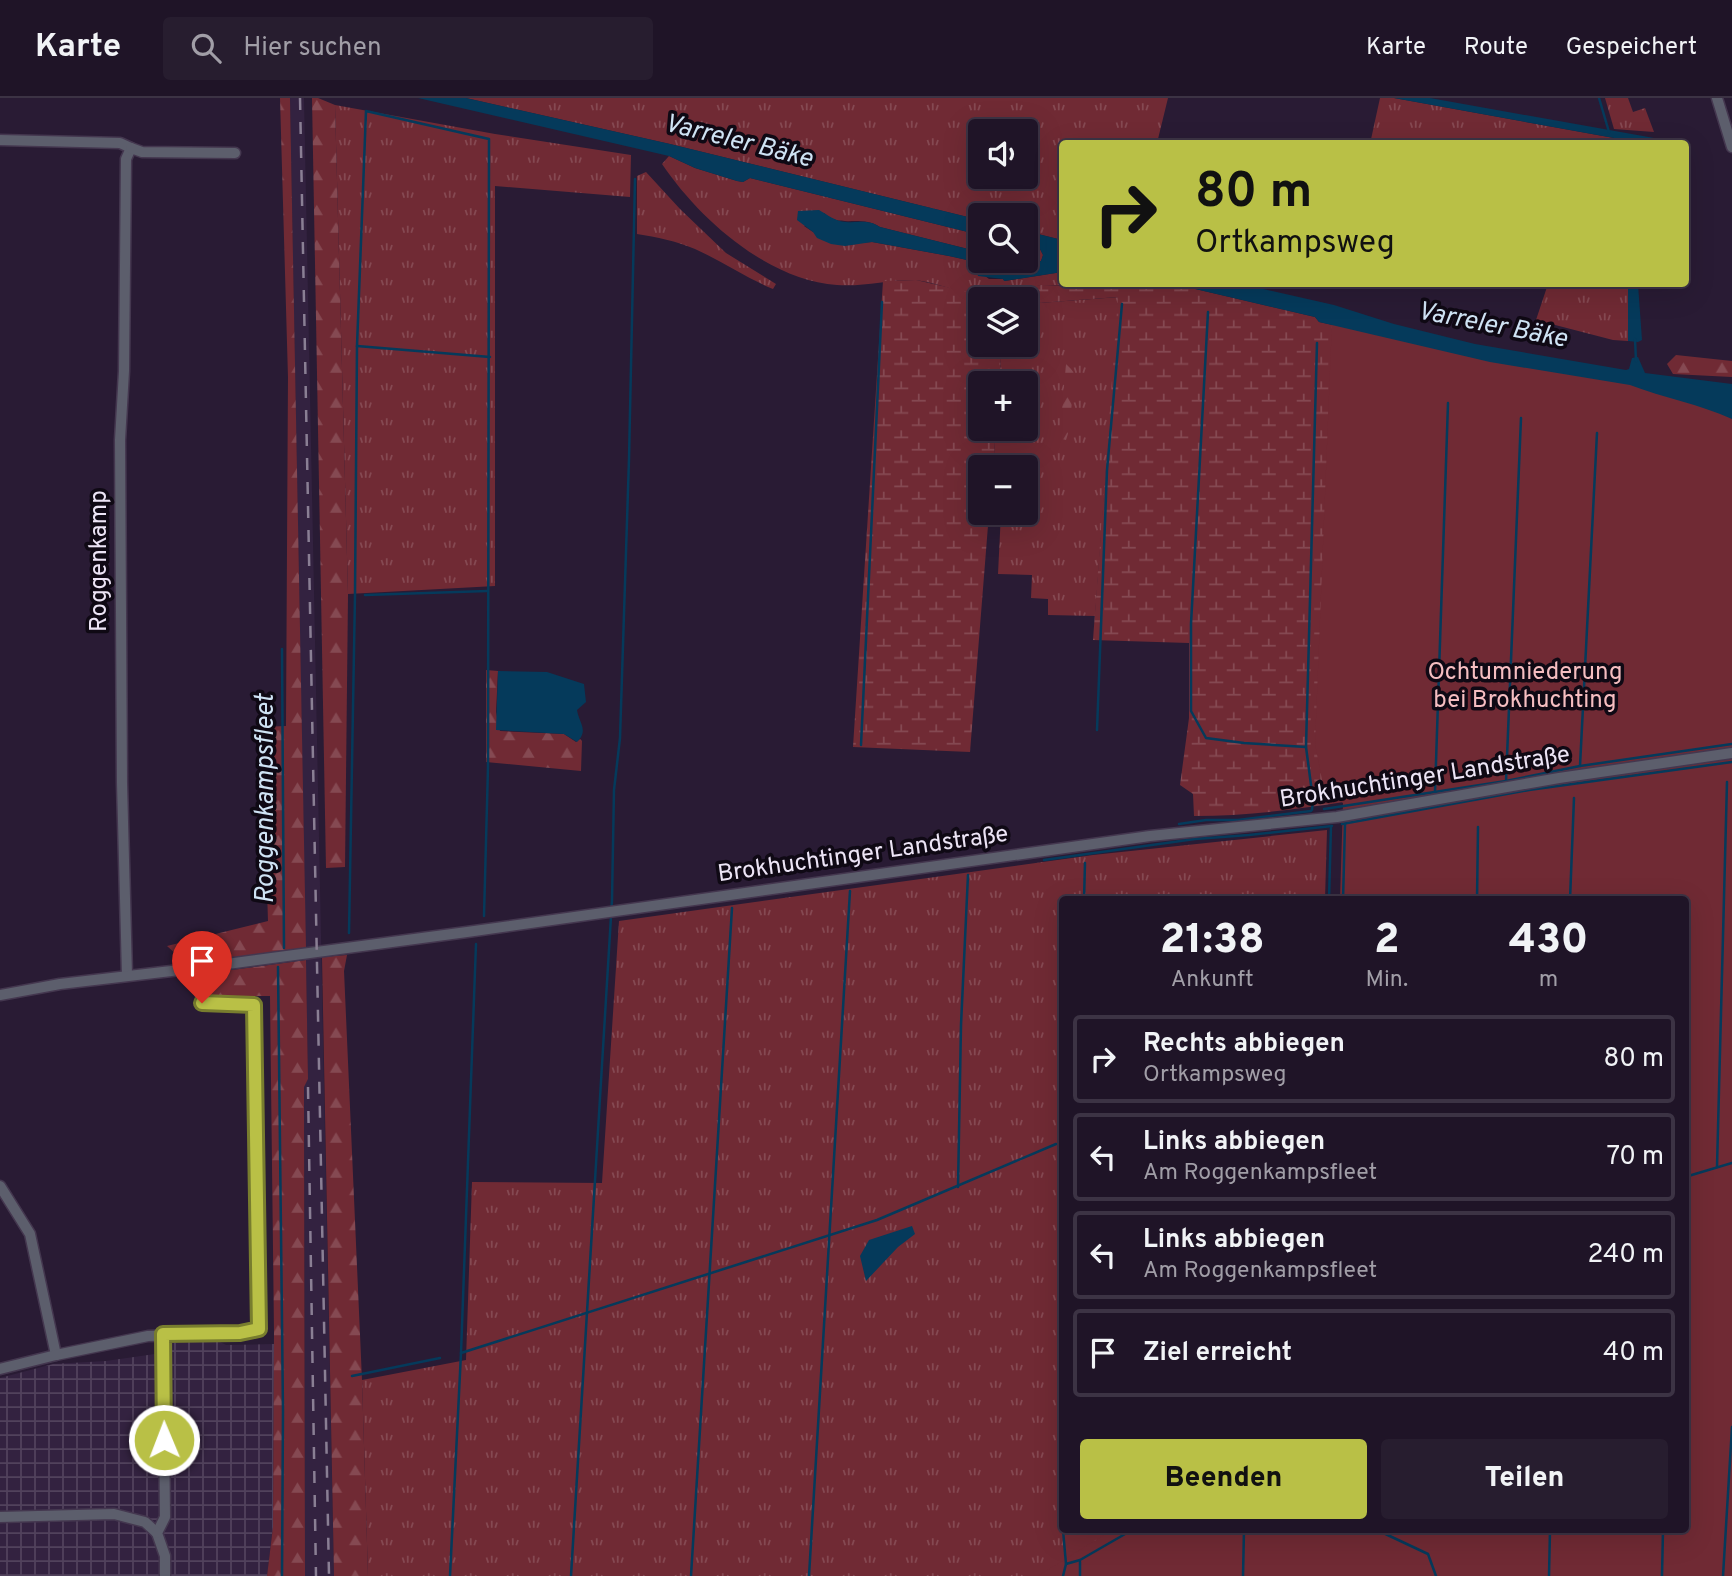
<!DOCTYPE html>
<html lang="de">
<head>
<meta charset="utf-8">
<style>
	body { margin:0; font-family:Overpass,sans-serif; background:#271d2f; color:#f1f3f6; height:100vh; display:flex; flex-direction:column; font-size:26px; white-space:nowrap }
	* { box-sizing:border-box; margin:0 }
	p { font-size:23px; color:#a19ea7 }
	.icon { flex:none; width:38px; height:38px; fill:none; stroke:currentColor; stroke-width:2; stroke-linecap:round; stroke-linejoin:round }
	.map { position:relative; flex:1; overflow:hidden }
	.side { position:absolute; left:1059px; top:798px; width:630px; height:637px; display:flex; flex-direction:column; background:#1f1427; border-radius:7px; box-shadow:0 7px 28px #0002,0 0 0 2px #3c3344 }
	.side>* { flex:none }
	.hud { position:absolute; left:1059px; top:42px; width:630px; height:147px; border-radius:7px; box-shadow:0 7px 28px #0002,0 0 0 2px #3c3344; background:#b9c046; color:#111; overflow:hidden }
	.buttons { position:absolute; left:968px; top:21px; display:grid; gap:14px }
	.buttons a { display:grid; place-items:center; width:70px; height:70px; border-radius:7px; background:#1f1427; box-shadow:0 7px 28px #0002,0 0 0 2px #3c3344; font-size:35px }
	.pin { position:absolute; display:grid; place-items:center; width:60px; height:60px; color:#fff; margin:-72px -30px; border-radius:50% 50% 50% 0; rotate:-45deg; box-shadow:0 0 7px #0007 }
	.pin .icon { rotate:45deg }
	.me { position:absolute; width:77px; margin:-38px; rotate:359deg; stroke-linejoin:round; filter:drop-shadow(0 0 5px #0008) }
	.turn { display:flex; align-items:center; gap:24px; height:147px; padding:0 21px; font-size:32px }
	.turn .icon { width:91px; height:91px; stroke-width:2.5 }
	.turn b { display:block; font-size:49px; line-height:60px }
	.eta { display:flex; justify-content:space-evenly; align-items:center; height:119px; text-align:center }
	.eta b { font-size:42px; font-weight:800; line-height:49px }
	.cta { display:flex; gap:14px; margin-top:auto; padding:14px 21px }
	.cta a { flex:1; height:80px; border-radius:7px; background:#b9c046; color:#111; font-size:28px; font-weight:800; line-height:80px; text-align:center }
	.cta a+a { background:#271d2f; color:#f1f3f6 }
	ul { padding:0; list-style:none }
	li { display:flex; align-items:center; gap:21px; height:88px; margin:0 14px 10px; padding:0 7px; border:4px solid #3c3344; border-radius:7px }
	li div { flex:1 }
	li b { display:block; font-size:26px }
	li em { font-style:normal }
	header { display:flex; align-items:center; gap:42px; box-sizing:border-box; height:98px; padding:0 35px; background:#1f1427; border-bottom:2px solid #3c3344 }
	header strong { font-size:33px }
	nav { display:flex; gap:38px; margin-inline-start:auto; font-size:24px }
	.search { width:490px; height:63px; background:#271d2f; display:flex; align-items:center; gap:18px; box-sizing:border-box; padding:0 24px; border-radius:7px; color:#a19ea7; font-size:26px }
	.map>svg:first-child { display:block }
	.built { fill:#332240 }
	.industrial { fill:url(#industrial-grid) }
	.grass { fill:url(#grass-tufts); fill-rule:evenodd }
	.forest { fill:url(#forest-firs) }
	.wetland { fill:url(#wetland-marsh) }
	.park { fill:#702a34 }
	.water { fill:#053a5b }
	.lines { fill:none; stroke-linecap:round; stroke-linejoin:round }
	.stream { stroke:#053a5b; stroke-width:2.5 }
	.minor-casing { stroke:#44374f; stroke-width:13 }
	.minor { stroke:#5c5e6c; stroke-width:10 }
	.rail { stroke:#8a7f94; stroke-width:2.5; stroke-dasharray:12 12; stroke-linecap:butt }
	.route-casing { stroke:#787d2e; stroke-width:18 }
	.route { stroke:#b9c046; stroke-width:12 }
	.labels { text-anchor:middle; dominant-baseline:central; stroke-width:7; stroke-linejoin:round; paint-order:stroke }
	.street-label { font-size:24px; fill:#ece4f5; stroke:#0f0914 }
	.park-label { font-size:24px; fill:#f6bec1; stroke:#0f0914 }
	.water-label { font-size:26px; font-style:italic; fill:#cfe3f4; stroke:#0f0914 }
</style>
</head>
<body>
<header>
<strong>Karte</strong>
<div class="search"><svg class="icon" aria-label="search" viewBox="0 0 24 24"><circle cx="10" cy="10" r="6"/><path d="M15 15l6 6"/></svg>Hier suchen</div>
<nav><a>Karte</a><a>Route</a><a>Gespeichert</a></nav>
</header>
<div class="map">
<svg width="1732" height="1478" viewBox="0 0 1732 1478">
	<defs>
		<pattern id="industrial-grid" width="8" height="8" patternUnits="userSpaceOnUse" patternTransform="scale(1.75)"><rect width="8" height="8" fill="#332240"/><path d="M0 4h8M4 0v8" fill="none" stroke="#51425c"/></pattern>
		<pattern id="grass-tufts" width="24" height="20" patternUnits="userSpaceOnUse" patternTransform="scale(1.75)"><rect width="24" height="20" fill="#702a34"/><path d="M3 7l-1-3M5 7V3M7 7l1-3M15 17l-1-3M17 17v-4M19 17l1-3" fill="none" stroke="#854952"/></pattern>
		<pattern id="forest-firs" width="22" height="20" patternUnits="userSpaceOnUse" patternTransform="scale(1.75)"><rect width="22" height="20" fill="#702a34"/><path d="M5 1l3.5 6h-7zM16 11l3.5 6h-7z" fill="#854952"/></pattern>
		<pattern id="wetland-marsh" width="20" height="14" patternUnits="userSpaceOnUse" patternTransform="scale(1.75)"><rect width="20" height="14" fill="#702a34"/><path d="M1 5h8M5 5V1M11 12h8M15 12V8" fill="none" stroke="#854952"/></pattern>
	</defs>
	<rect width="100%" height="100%" fill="#291b34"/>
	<path class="built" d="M290,0H304L334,1478H305L304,988L308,981Z"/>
	<path class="industrial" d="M218,1243L226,1247L274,1246L273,1429L267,1478H0V1280L53,1266L106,1263L155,1256L167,1245Z"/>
	<g class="grass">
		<path d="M466,0H1168L1157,45L1062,46V142L1026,133V117H980V122L670,46ZM980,33H1026V79H980Z"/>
		<path d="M1380,0H1394L1614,40L1623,45L1370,46Z"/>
		<path d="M1605,0H1628L1633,14L1645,10L1654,34L1614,31Z"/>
		<path d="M335,7L495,36L631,57L630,99L495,88V488L348,496Z"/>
		<path d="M669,58L695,70L737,83L743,84L750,80L980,137V154L880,129C860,116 840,131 824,115L804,128L813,134L859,145L872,144L949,158L967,162L974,168L1003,173L996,176L980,174L989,181H1003L1005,183L1062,174V186H1149C1132,194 1072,186 1049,187C1024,188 1000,196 975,195C954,194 934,183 912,182C887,182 862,189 837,187C768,182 700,122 662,66Z"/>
		<path d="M646,74L680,111L726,155L776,186L773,191C746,180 722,163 695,151C676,143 657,139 637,136V78Z"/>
		<path d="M1026,148L1040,151L1043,157L1041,163C1027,170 1015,167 1000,163H1026Z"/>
		<path d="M1548,186H1628V243L1613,242L1536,222Z"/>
		<path d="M1119,199L1095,518L1048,517V501L1031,500L1032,477L998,476L1001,415H1026V369H993L996,331H1026V285H999L1002,247H1026V206Z"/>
		<path d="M1327,732L1325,801L1062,802V1432H1372L1405,1478H368L362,1282L466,1262L472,1084L602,1085L619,823L1093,757Z"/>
	</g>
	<g class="forest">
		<path d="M280,0H290L306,850L187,866L167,848L268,823L262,629L286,628L288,279Z"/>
		<path d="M312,0H318L335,7L348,496L345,769L326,770Z"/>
		<path d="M1676,257L1732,263V279L1673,276L1667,266Z"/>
		<path d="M1066,266L1074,274L1070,329L1066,342L1062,341L1060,334Z"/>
		<path d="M486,572L498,573L496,614L500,633L564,636L576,644L580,641L582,643L581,673L486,664Z"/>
		<path d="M347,857L344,873L362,1282L368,1478H334L322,859Z"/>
		<path d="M306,862L308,981L304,989L305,1478H267L273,1429L274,1234L270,898H209V875Z"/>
	</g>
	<path class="wetland" d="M916,182L973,195L1042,187L1125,189L1174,186L1315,219L1319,224L1397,241L1420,691C1345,704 1270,718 1194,718L1193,696L1180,687L1189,620V545L1093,542L1118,199L1026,206V201H980V247H1002L999,285H980V331H996L993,369H980V415H989L970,654L853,649L883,183Z"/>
	<path class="park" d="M1332,223L1732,296V1478H1038L1112,1432H1685V802L1340,801L1343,705L1324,692L1315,646Z"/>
	<g class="water">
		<path d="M418,0H466L670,46L980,122V137L750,80L743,84L737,83L695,70L669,58Z"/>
		<path d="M1394,0H1430L1682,45H1623L1614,40Z"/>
		<path d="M819,112C828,117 834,123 846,124C860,125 867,121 880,129L980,154V163C1001,163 1022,172 1041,163L1043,157L1040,151L1026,148V133L1062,142V174L1004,183L1003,181L978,178L977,175L980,174L996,176L1003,173L974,168L967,162L949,158L889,147L872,144L845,148L831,146L817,140L813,134L797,122L798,113Z"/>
		<path d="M1174,186H1241L1334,207L1394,226L1475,246L1626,272L1629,271L1632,260L1638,259L1645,275L1732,286V321C1699,306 1664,300 1630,287L1490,264L1319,224L1315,219Z"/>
		<path d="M1628,186H1638L1642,242L1638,244L1628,243Z"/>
		<path d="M498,573L547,574L584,586L586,604L577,612C579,625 589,632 577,644L564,636L496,632Z"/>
		<path d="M912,1128L915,1136L898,1149L866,1183L860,1158L869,1142Z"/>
	</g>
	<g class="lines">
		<g class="stream">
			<path d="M1599,0L1609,34"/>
			<path d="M1208,214L1191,526V613L1206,640L1244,645L1306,649"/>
			<path d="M1635,241L1636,263"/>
			<path d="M357,248L490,259"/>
			<path d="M365,497L487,493"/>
			<path d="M282,551L284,850"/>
			<path d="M1097,632L1107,372L1122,206"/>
			<path d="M861,647L882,204"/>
			<path d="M1580,668L1597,335"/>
			<path d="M1506,683L1521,320"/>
			<path d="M1435,694L1448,305"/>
			<path d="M1324,711L1506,683L1580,668L1732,646"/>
			<path d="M1312,712L1313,702L1306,649L1317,245"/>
			<path d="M1179,726L1206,722H1238L1311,713"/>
			<path d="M1342,726L1529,692L1732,664"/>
			<path d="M1044,762L1195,741L1249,737L1332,728"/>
			<path d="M1084,802L1085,765"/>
			<path d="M1329,802L1331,728"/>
			<path d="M1343,802L1345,726"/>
			<path d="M1477,802L1478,729"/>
			<path d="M1570,802L1574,700"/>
			<path d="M349,835L355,497L357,248L366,13L489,41L488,669L484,818"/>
			<path d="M278,869L283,1313L282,1478"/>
			<path d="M1717,1069L1727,684"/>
			<path d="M1685,1079L1732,1065"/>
			<path d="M958,1089L961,927L968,777"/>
			<path d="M461,1255L877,1122L1056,1046"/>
			<path d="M352,1278L440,1260"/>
			<path d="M1377,1432L1428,1456L1436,1478"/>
			<path d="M1080,1464V1478"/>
			<path d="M1066,1466L1080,1462L1132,1432"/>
			<path d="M450,1478L461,1255L476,846"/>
			<path d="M571,1478L612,802L614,692L620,640L629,361L635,81"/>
			<path d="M691,1478L732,810"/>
			<path d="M809,1478L850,793"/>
			<path d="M1063,1478L1066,1466L1063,1432"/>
			<path d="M1243,1478L1244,1432"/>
			<path d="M1549,1478L1550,1432"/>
			<path d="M1662,1478L1663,1432"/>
			<path d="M1723,1478L1732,1329"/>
		</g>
		<g class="minor-casing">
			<g id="minor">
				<path d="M1717,0L1732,49"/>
				<path d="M0,42L120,45L131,50L126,61L124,273L120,342L122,685L127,877"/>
				<path d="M131,50L142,54L235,55"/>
				<path d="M0,897L60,886L197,870L467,834L1150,738L1337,719L1559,680L1732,655"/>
				<path d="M0,1088L30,1136L56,1257"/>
				<path d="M163,1236L165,1419L157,1435L165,1458V1478"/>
				<path d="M0,1271L56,1257L148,1238L240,1235L259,1231L254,907L202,905L197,870"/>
				<path d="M0,1419L114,1416L145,1424L157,1435"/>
			</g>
		</g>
		<use href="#minor" class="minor"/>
		<g class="rail">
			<path d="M300,0L329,1478"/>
			<path d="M308,989L316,1478"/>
		</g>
	</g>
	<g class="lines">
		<g class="route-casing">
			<path id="route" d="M164,1342L163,1236L240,1235L259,1231L254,907L202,905"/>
		</g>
		<use href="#route" class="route"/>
	</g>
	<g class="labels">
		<g class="street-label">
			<text transform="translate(100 463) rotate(-90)">Roggenkamp</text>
			<text transform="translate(1425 680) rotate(-9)">Brokhuchtinger Landstraße</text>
			<text transform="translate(863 757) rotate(-8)">Brokhuchtinger Landstraße</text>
		</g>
		<g class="park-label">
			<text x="1525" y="575">Ochtumniederung<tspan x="1525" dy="28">bei Brokhuchting</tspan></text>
		</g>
		<g class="water-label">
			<text transform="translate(738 44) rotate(14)">Varreler Bäke</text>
			<text transform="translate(1492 228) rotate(11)">Varreler Bäke</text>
			<text transform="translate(266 701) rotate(-90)">Roggenkampsfleet</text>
		</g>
	</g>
</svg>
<div class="buttons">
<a><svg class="icon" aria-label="sound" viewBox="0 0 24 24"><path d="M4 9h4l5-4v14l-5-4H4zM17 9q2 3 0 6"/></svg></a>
<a><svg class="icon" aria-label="search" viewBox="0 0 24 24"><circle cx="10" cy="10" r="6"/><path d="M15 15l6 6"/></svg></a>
<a><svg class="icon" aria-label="layers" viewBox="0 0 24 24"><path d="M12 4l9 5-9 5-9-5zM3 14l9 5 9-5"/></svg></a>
<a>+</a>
<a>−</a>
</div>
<div class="pin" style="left:202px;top:905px;background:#d93025"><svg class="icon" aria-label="arrive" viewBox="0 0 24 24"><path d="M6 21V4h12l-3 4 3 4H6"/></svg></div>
<svg class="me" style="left:164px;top:1342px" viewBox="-20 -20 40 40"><circle r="17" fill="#b9c046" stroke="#fff" stroke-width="3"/><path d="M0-11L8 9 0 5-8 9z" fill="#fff"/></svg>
<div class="hud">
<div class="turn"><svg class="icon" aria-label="right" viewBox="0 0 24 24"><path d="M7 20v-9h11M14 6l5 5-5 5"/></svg><div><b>80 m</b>Ortkampsweg</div></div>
</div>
<section class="side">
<div class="eta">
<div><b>21:38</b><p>Ankunft</p></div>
<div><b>2</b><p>Min.</p></div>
<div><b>430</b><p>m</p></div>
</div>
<ul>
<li><svg class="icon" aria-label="right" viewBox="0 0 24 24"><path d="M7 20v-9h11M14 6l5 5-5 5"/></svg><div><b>Rechts abbiegen</b><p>Ortkampsweg</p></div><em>80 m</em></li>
<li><svg class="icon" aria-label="left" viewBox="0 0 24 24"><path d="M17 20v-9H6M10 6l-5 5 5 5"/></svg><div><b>Links abbiegen</b><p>Am Roggenkampsfleet</p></div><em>70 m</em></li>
<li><svg class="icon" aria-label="left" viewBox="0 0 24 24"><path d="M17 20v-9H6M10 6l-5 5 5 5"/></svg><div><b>Links abbiegen</b><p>Am Roggenkampsfleet</p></div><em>240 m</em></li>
<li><svg class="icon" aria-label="arrive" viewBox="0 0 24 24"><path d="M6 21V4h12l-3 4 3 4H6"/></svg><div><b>Ziel erreicht</b></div><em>40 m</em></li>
</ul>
<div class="cta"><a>Beenden</a><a>Teilen</a></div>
</section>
</div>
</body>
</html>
